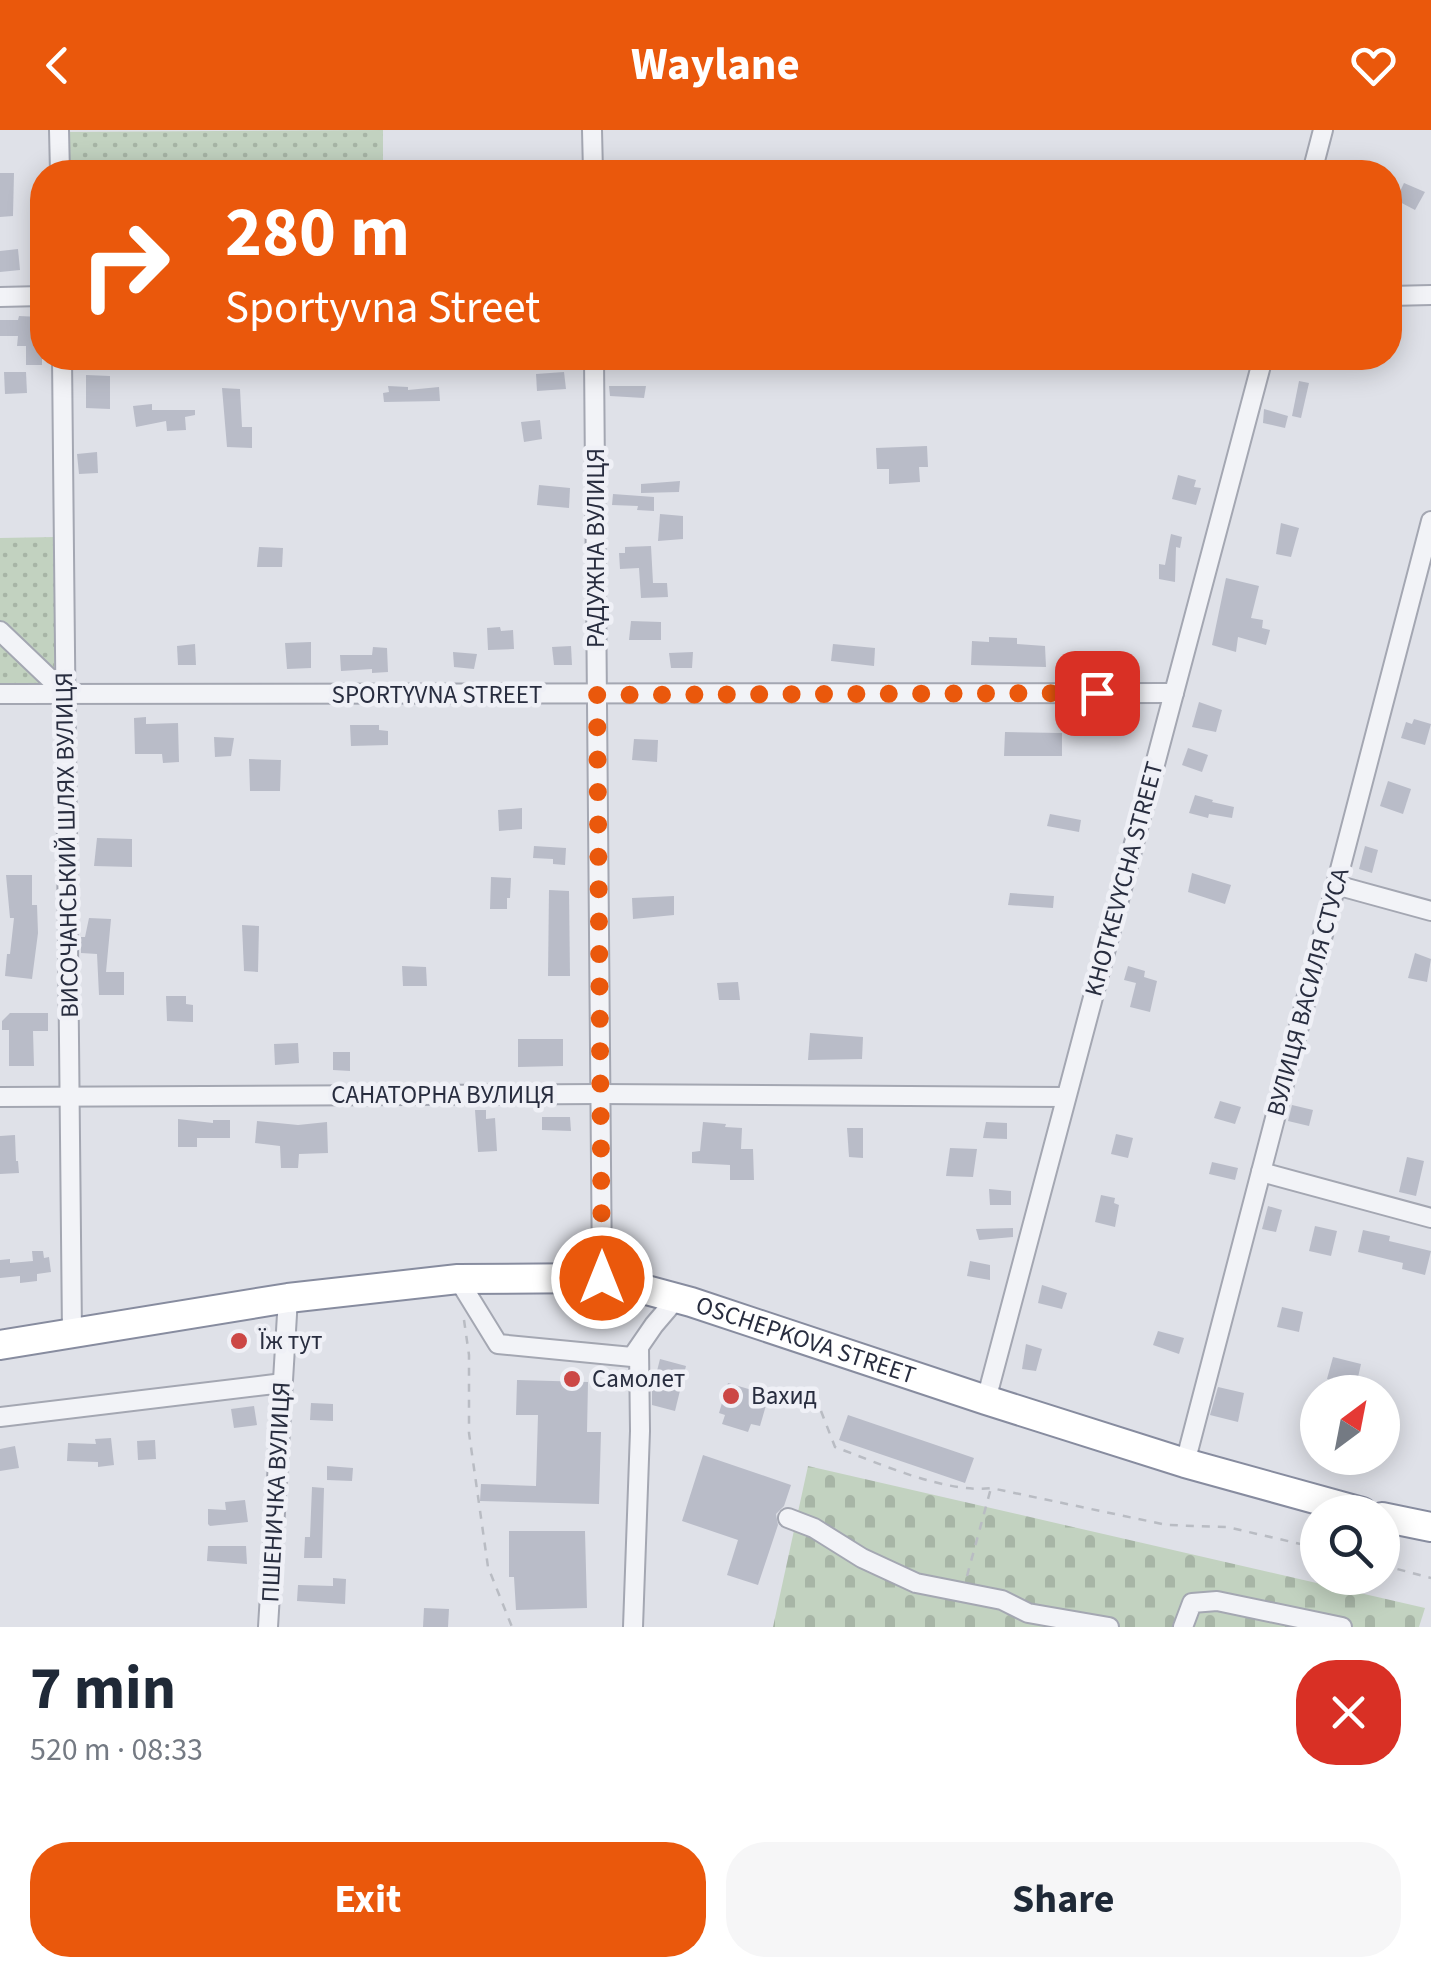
<!DOCTYPE html>
<html lang="en">
<head>
<meta charset="utf-8">
<style>
	body { margin:0; font-family:"Source Sans 3",sans-serif; background:#f6f6f7; color:#1f2937; height:100vh; display:flex; flex-direction:column; font-size:38px; white-space:nowrap }
	* { box-sizing:border-box; margin:0 }
	p { font-size:32px; color:#747a83 }
	.icon { flex:none; width:55px; height:55px; fill:none; stroke:currentColor; stroke-width:2; stroke-linecap:round; stroke-linejoin:round }
	.map { position:relative; height:1497px; overflow:hidden }
	.details { display:flex; flex-direction:column; background:#fff; flex:1 }
	.details>* { flex:none }
	.guide { position:absolute; left:30px; top:30px; width:1372px; height:210px; border-radius:40px; box-shadow:0 5px 25px #0003; background:#ea580c; color:#fff; overflow:hidden }
	.needle { width:65px; rotate:32deg }
	.tools { position:absolute; left:1300px; top:1245px; display:grid; gap:20px }
	.tools a { display:grid; place-items:center; width:100px; height:100px; border-radius:50%; background:#fff; box-shadow:0 5px 25px #0003; font-size:50px }
	.pin { position:absolute; display:grid; place-items:center; width:85px; height:85px; color:#fff; margin:-42px; border-radius:20px; box-shadow:0 5px 15px #0006 }
	.me { position:absolute; width:110px; margin:-55px; rotate:0deg; stroke-linejoin:round; filter:drop-shadow(0 0 8px #0008) }
	.turn { display:flex; align-items:center; gap:35px; height:210px; padding:0 30px; font-size:45px }
	.turn .icon { width:130px; height:130px; stroke-width:2.5 }
	.turn b { display:block; font-size:70px; line-height:85px }
	.round { display:grid; place-items:center; flex:none; width:105px; height:105px; border-radius:40px; background:#f6f6f7 }
	.overview { display:flex; align-items:center; justify-content:space-between; height:170px; padding:0 30px }
	h1 { font-size:60px; font-weight:700; line-height:75px }
	.button { display:flex; gap:20px; margin-top:auto; padding:20px 30px }
	.button a { flex:1; height:115px; border-radius:40px; background:#ea580c; color:#fff; font-size:40px; font-weight:700; line-height:115px; text-align:center }
	.button a+a { background:#f6f6f7; color:#1f2937 }
	header { display:flex; justify-content:space-between; align-items:center; height:130px; padding:0 30px; background:#ea580c; color:#fff; font-size:45px; font-weight:700 }
	.map>svg:first-child { display:block }
	.cemetery { fill:url(#cemetery-stones) }
	.park { fill:url(#park-dots) }
	.building { fill:#b9bcc8 }
	.lines { fill:none; stroke-linecap:round; stroke-linejoin:round }
	.minor-casing { stroke:#a4a7b2; stroke-width:22 }
	.highway-casing { stroke:#878c9f; stroke-width:32 }
	.path { stroke:#b9bcc3; stroke-width:2.5; stroke-dasharray:8 8; stroke-linecap:butt }
	.minor { stroke:#f2f3f7; stroke-width:18 }
	.highway { stroke:#fff; stroke-width:28 }
	.route { stroke:#ea580c; stroke-width:18; stroke-dasharray:0 32.4 }
	.poi-dot { fill:#cc4745; stroke:#eff0f6; stroke-width:4 }
	.labels { text-anchor:middle; dominant-baseline:central; stroke-width:9; stroke-linejoin:round; paint-order:stroke }
	.street-label { font-size:25px; fill:#282d3f; stroke:#eff0f6 }
	.poi-label { font-size:25px; fill:#282d3f; stroke:#eff0f6; text-anchor:start }
</style>
</head>
<body>
<header><svg class="icon" aria-label="back" viewBox="0 0 24 24"><path d="M15 5l-7 7 7 7"/></svg>Waylane<svg class="icon" aria-label="heart" viewBox="0 0 24 24"><path d="M12 20l-8-8c-3-5 5-10 8-4 3-6 11-1 8 4z"/></svg></header>
<div class="map">
<svg width="1431" height="1497" viewBox="0 0 1431 1497">
	<defs>
		<pattern id="cemetery-stones" width="16" height="16" patternUnits="userSpaceOnUse" patternTransform="scale(2.5)"><rect width="16" height="16" fill="#c2d2c0"/><path d="M2 7V4a2 2 0 0 1 4 0v3zM10 15v-3a2 2 0 0 1 4 0v3z" fill="#a7b5a6"/></pattern>
		<pattern id="park-dots" width="8" height="8" patternUnits="userSpaceOnUse" patternTransform="scale(2.5)"><rect width="8" height="8" fill="#c2d2c0"/><path d="M2 2h.1M6 6h.1" fill="none" stroke="#a7b5a6" stroke-width="1.8" stroke-linecap="round"/></pattern>
	</defs>
	<rect width="100%" height="100%" fill="#dfe1e8"/>
	<path class="cemetery" d="M808,1336L1425,1478L1419,1497H773Z"/>
	<g class="park">
		<path d="M383,0V42H62V2Z"/>
		<path d="M55,407L54,559H0V408Z"/>
	</g>
	<g class="building">
		<path d="M622,31L650,32L651,42H623Z"/>
		<path d="M0,43H14L13,86L0,87Z"/>
		<path d="M1404,53L1425,62L1415,80L1396,70Z"/>
		<path d="M18,119L20,140L0,142V121Z"/>
		<path d="M19,186L40,187L39,219H42V235H26V216H17L18,206H0V190H18Z"/>
		<path d="M4,242H26L27,263L5,264Z"/>
		<path d="M564,242L566,259L537,261L536,244Z"/>
		<path d="M86,245L110,246V279L86,278Z"/>
		<path d="M1299,251L1309,253L1301,288L1292,286Z"/>
		<path d="M388,256L408,257V260L439,257L440,271L384,272L383,263L389,262Z"/>
		<path d="M609,256H646L644,268L610,266Z"/>
		<path d="M222,258L240,259L242,297H252V318L227,317Z"/>
		<path d="M152,274V280H195V285L185,287L186,300L167,301L166,291L136,297L133,276Z"/>
		<path d="M1264,279L1288,286L1285,298L1263,293Z"/>
		<path d="M540,290L542,309L524,312L521,292Z"/>
		<path d="M927,316L928,337H919L920,352L889,354V339H877L876,318Z"/>
		<path d="M97,322L98,343L79,344L77,324Z"/>
		<path d="M1178,345L1196,350L1194,357L1201,358L1196,375L1172,369Z"/>
		<path d="M680,351L679,362L641,363V354Z"/>
		<path d="M539,355L570,358L569,378L537,375Z"/>
		<path d="M613,364L654,367V381L637,380L638,376L612,375Z"/>
		<path d="M660,384L683,386V409L658,411Z"/>
		<path d="M1281,393L1299,398L1291,427L1276,424Z"/>
		<path d="M1171,404L1182,407L1180,418L1176,417L1175,452L1159,449V434L1165,435Z"/>
		<path d="M651,416L653,453H667L668,467L641,468L639,438L620,439L619,423H625V417Z"/>
		<path d="M259,417L283,418L282,437H257Z"/>
		<path d="M1226,448L1259,456L1251,488L1263,490L1262,498L1270,500L1266,515L1238,507L1236,522L1212,515Z"/>
		<path d="M631,491L661,492V510H629Z"/>
		<path d="M500,497L501,501L513,500L514,519L488,520L487,498Z"/>
		<path d="M989,507L1017,508V514L1045,516L1046,537L971,535L972,511L989,512Z"/>
		<path d="M311,512V538L287,539L285,513Z"/>
		<path d="M195,514L196,535H178L177,516Z"/>
		<path d="M833,514L875,518L874,536L831,531Z"/>
		<path d="M571,516L572,535H554L552,517Z"/>
		<path d="M373,517L387,518L388,542L372,543V539L341,541L340,525H372Z"/>
		<path d="M453,522L477,524L474,539L454,537Z"/>
		<path d="M693,522L692,538H671L669,523Z"/>
		<path d="M1199,572L1222,580L1216,602L1192,597Z"/>
		<path d="M146,587V594L178,593L179,632L163,633L162,624H135L134,588Z"/>
		<path d="M1414,589L1431,594L1425,615L1401,608L1406,592L1412,594Z"/>
		<path d="M350,595H379V600L388,601V615L351,616Z"/>
		<path d="M1005,602L1062,603V626H1004Z"/>
		<path d="M214,607L234,608L231,626L215,627Z"/>
		<path d="M634,609L658,610L657,632L632,630Z"/>
		<path d="M1188,618L1208,625L1202,642L1182,635Z"/>
		<path d="M249,629L281,630L280,661H250Z"/>
		<path d="M1388,651L1411,659L1403,684L1380,676Z"/>
		<path d="M1195,665L1213,670L1212,672L1234,677L1232,688L1209,684L1208,688L1189,683Z"/>
		<path d="M522,678V699L499,701L498,680Z"/>
		<path d="M1050,684L1081,690L1079,702L1047,696Z"/>
		<path d="M97,708L132,709V737L94,736Z"/>
		<path d="M534,716L566,718L565,735L553,734V729L533,728Z"/>
		<path d="M1365,716L1378,720L1372,743L1359,739Z"/>
		<path d="M1192,743L1231,755L1225,774L1188,762Z"/>
		<path d="M6,745H32V775H37L38,803L32,849L5,846L7,824H10L14,788H10Z"/>
		<path d="M491,747L511,748L510,768H507V779H490Z"/>
		<path d="M549,760L569,761L570,846H548Z"/>
		<path d="M1010,763L1054,766L1053,778L1008,775Z"/>
		<path d="M674,766V785L633,789L632,768Z"/>
		<path d="M89,788L111,789L106,842H124V865H99L97,824L81,823V807H85Z"/>
		<path d="M242,795L259,796L258,842L244,841Z"/>
		<path d="M1415,823L1431,829L1427,852L1408,848Z"/>
		<path d="M402,836L426,837L427,856H403Z"/>
		<path d="M1128,836L1145,841L1144,847L1157,851L1150,882L1130,877L1136,853L1124,850Z"/>
		<path d="M738,852L740,870H719L717,853Z"/>
		<path d="M166,866H186V874L193,875V892L167,891Z"/>
		<path d="M10,883H48V901H33L34,936H9V900H2V891Z"/>
		<path d="M810,903L863,907L862,929L808,930Z"/>
		<path d="M518,909H563V936L518,937Z"/>
		<path d="M298,913L299,933L275,935L274,914Z"/>
		<path d="M333,922H350V941L333,940Z"/>
		<path d="M1220,971L1241,977L1235,994L1214,988Z"/>
		<path d="M1292,975L1313,980L1309,996L1288,991Z"/>
		<path d="M475,980H486V989L495,988L497,1021L478,1022Z"/>
		<path d="M542,987H570L571,1001L542,1000Z"/>
		<path d="M178,989L213,993V990H230V1008H197V1017H178Z"/>
		<path d="M257,991L298,995L327,992L328,1023L299,1024L298,1038H281L280,1016L255,1013Z"/>
		<path d="M703,992L726,994L725,997L742,998L741,1019H753L754,1050H730V1035L692,1033V1022L700,1021Z"/>
		<path d="M986,992L1007,993V1009L983,1008Z"/>
		<path d="M847,998H863V1028L849,1027Z"/>
		<path d="M1116,1004L1133,1008L1128,1028L1111,1024Z"/>
		<path d="M15,1005L16,1031H18L19,1043L0,1044V1006Z"/>
		<path d="M950,1018L977,1019L973,1047L946,1046Z"/>
		<path d="M1407,1027L1424,1031L1416,1066L1399,1062Z"/>
		<path d="M1212,1032L1238,1038L1235,1050L1209,1044Z"/>
		<path d="M989,1059L1011,1061V1075H990Z"/>
		<path d="M1101,1065L1115,1068L1114,1073L1119,1075L1115,1097L1095,1092Z"/>
		<path d="M1268,1076L1282,1080L1276,1102L1262,1099Z"/>
		<path d="M1315,1096L1337,1101L1331,1126L1309,1121Z"/>
		<path d="M1013,1098V1107L979,1110L976,1099Z"/>
		<path d="M1363,1100L1390,1106L1389,1111L1431,1121L1425,1145L1402,1139L1403,1133L1358,1122Z"/>
		<path d="M32,1121H43L44,1128L49,1127L51,1142L37,1144V1151L20,1153V1146L0,1148V1130L10,1129V1133L33,1131Z"/>
		<path d="M970,1131L990,1135V1150L967,1146Z"/>
		<path d="M1042,1155L1067,1163L1062,1179L1038,1173Z"/>
		<path d="M1282,1177L1303,1182L1299,1202L1277,1197Z"/>
		<path d="M1158,1201L1184,1208L1179,1224L1153,1215Z"/>
		<path d="M1026,1214L1042,1219L1036,1241L1022,1239Z"/>
		<path d="M1333,1227L1361,1234L1356,1256L1327,1249Z"/>
		<path d="M660,1229L686,1236L675,1281L652,1275V1261Z"/>
		<path d="M517,1250L588,1252L587,1302H601L599,1374L480,1371L481,1354L536,1356L538,1285H516Z"/>
		<path d="M728,1253L769,1265L760,1296L751,1294L748,1302L722,1294L725,1285L719,1283Z"/>
		<path d="M1218,1257L1244,1263L1238,1292L1210,1285Z"/>
		<path d="M311,1273L333,1274V1291L310,1290Z"/>
		<path d="M254,1276L257,1295L234,1298L231,1279Z"/>
		<path d="M848,1285L974,1328L965,1353L839,1310Z"/>
		<path d="M111,1308L114,1335L98,1337V1332L67,1331L68,1313L96,1314L95,1309Z"/>
		<path d="M155,1310L156,1329L138,1330L137,1311Z"/>
		<path d="M15,1316L19,1338L0,1341V1319Z"/>
		<path d="M703,1325L791,1355L784,1376L776,1384L778,1395L758,1455L727,1445L738,1410L682,1391Z"/>
		<path d="M327,1336L353,1338L352,1351L327,1350Z"/>
		<path d="M312,1357L324,1358L322,1428H304L305,1407H310Z"/>
		<path d="M245,1370L248,1392L210,1396L208,1394V1379L226,1380L225,1372Z"/>
		<path d="M509,1401H585L587,1478L516,1480L514,1447H509Z"/>
		<path d="M208,1416H246L247,1434L207,1431Z"/>
		<path d="M333,1448L346,1449L345,1474L297,1471L298,1455L333,1456Z"/>
		<path d="M424,1478L449,1479L448,1497H423Z"/>
	</g>
	<g class="lines">
		<g class="minor-casing">
			<g id="minor">
				<path d="M59,0L60,42"/>
				<path d="M592,0L593,42"/>
				<path d="M1312,42L1323,0"/>
				<path d="M1390,166L1431,165"/>
				<path d="M0,167L42,166"/>
				<path d="M62,228L72,1203"/>
				<path d="M594,228L602,1148"/>
				<path d="M0,501L66,564"/>
				<path d="M0,564L1174,563"/>
				<path d="M1336,755L1431,781"/>
				<path d="M0,967L600,964L1066,967"/>
				<path d="M1261,1042L1431,1088"/>
				<path d="M458,1149L498,1214L632,1227L654,1195L677,1168"/>
				<path d="M986,1270L1263,228"/>
				<path d="M0,1287L283,1253"/>
				<path d="M1185,1333L1431,391"/>
				<path d="M788,1388L814,1398L862,1428L916,1453L1002,1470L1028,1483L1109,1497"/>
				<path d="M268,1497L288,1168"/>
				<path d="M633,1497L640,1301L639,1219"/>
				<path d="M1183,1497L1192,1473L1217,1471L1342,1497"/>
			</g>
		</g>
		<g class="highway-casing">
			<g id="highway">
				<path id="s1" d="M0,1215L288,1168L458,1149L602,1148L691,1172L986,1270L1185,1333L1362,1382"/>
				<path d="M1382,1387L1431,1397"/>
			</g>
		</g>
		<g class="path">
			<path d="M464,1190L469,1225V1303L488,1437L512,1497"/>
			<path d="M821,1281L835,1317C878,1333 947,1364 991,1358L1167,1395L1227,1397L1318,1418"/>
			<path d="M1382,1435L1431,1448"/>
			<path d="M967,1446L991,1358"/>
		</g>
		<use href="#minor" class="minor"/>
		<use href="#highway" class="highway"/>
	</g>
	<g class="lines">
		<path class="route" d="M602,1148L597,565L1097,563"/>
	</g>
	<g class="poi-dot">
		<circle cx="239" cy="1211" r="10"/>
		<circle cx="572" cy="1249" r="10"/>
		<circle cx="731" cy="1266" r="10"/>
	</g>
	<g class="labels">
		<g class="street-label">
			<text transform="translate(596 418) rotate(-90)">РАДУЖНА ВУЛИЦЯ</text>
			<text x="437" y="565">SPORTYVNA STREET</text>
			<text transform="translate(67 715) rotate(-91)">ВИСОЧАНСЬКИЙ ШЛЯХ ВУЛИЦЯ</text>
			<text transform="translate(1124 749) rotate(-75)">KHOTKEVYCHA STREET</text>
			<text transform="translate(1308 862) rotate(-75)">ВУЛИЦЯ ВАСИЛЯ СТУСА</text>
			<text x="443" y="965">САНАТОРНА ВУЛИЦЯ</text>
			<text stroke="none"><textPath href="#s1" startOffset="820">OSCHEPKOVA STREET</textPath></text>
			<text transform="translate(276 1362) rotate(-87)">ПШЕНИЧКА ВУЛИЦЯ</text>
		</g>
		<g class="poi-label">
			<text x="259" y="1211">Їж тут</text>
			<text x="592" y="1249">Самолет</text>
			<text x="751" y="1266">Вахид</text>
		</g>
	</g>
</svg>
<div class="tools">
<a><svg class="needle" viewBox="-14 -14 28 28"><path d="M0-13l5 13h-10z" fill="#e53935"/><path d="M0 13l5-13h-10z" fill="#747a83"/></svg></a>
<a><svg class="icon" aria-label="search" viewBox="0 0 24 24"><circle cx="10" cy="10" r="6"/><path d="M15 15l6 6"/></svg></a>
</div>
<div class="pin" style="left:1097px;top:563px;background:#d93025"><svg class="icon" aria-label="arrive" viewBox="0 0 24 24"><path d="M6 21V4h12l-3 4 3 4H6"/></svg></div>
<svg class="me" style="left:602px;top:1148px" viewBox="-20 -20 40 40"><circle r="17" fill="#ea580c" stroke="#fff" stroke-width="3"/><path d="M0-11L8 9 0 5-8 9z" fill="#fff"/></svg>
<div class="guide">
<div class="turn"><svg class="icon" aria-label="right" viewBox="0 0 24 24"><path d="M7 20v-9h11M14 6l5 5-5 5"/></svg><div><b>280 m</b>Sportyvna Street</div></div>
</div>
</div>
<section class="details">
<div class="overview"><div><h1>7 min</h1><p>520 m · 08:33</p></div><a class="round" style="background:#d93025;color:#fff"><svg class="icon" aria-label="close" viewBox="0 0 24 24"><path d="M6 6l12 12M18 6L6 18"/></svg></a></div>
<div class="button"><a>Exit</a><a>Share</a></div>
</section>
</body>
</html>
